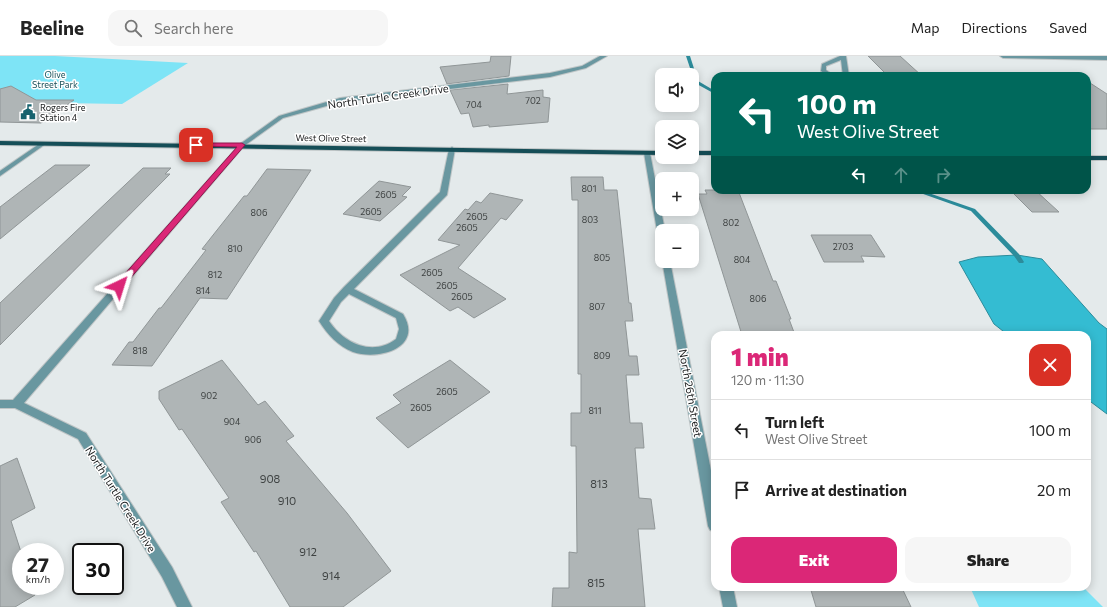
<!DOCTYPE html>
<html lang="en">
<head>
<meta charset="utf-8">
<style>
	body { margin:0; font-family:Commissioner,sans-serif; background:#f6f6f6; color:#222; height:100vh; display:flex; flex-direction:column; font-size:15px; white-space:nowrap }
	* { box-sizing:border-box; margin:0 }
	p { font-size:13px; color:#767676 }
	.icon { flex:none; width:22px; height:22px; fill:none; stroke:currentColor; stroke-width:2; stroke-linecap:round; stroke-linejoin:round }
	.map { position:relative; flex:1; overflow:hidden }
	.panel { position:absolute; left:711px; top:275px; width:380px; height:260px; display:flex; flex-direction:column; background:#fff; border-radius:12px; box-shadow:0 2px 10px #0003 }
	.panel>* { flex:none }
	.top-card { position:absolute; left:711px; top:16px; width:380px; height:122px; border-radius:12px; box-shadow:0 2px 10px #0003; background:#00695c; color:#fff; overflow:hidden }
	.buttons { position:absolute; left:655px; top:12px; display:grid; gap:8px }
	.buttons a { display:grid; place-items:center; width:44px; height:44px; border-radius:8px; background:#fff; box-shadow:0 2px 10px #0003; font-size:20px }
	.speed { position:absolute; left:12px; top:487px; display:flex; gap:8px; font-size:20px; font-weight:700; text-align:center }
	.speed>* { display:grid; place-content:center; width:52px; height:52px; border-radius:50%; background:#fff; box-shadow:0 2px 10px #0003; line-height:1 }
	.speed small { font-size:10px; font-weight:400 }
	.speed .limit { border:2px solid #111; border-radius:6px; background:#fff; color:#111 }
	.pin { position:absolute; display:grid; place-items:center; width:34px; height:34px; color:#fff; margin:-17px; border-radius:8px; box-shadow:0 2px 6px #0006 }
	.me { position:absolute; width:44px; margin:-22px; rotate:41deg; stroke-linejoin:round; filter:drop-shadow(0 0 3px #0008) }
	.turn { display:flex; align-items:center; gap:14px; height:84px; padding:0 20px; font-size:18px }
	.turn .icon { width:52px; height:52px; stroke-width:2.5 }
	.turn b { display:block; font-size:28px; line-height:34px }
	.lanes { display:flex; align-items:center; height:38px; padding:0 20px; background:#0003; justify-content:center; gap:20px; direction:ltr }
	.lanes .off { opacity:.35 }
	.round { display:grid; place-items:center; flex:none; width:42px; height:42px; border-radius:12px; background:#f6f6f6 }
	.overview { display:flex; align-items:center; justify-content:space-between; height:68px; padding:0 20px }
	h1 { font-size:24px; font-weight:800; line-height:30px; color:#db2777 }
	.primary-button { display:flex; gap:8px; margin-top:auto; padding:8px 20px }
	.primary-button a { flex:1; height:46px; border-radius:12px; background:#db2777; color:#fff; font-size:16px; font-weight:800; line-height:46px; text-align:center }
	.primary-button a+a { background:#f6f6f6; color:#222 }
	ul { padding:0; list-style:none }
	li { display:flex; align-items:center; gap:12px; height:60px; padding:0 20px; border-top:1px solid #e0e0e0 }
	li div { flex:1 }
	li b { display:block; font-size:15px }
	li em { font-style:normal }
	header { display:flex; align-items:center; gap:24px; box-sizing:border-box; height:56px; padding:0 20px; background:#fff; border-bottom:1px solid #e0e0e0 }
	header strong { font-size:19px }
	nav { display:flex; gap:22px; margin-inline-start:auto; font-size:14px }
	.search { width:280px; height:36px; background:#f6f6f6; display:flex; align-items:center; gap:10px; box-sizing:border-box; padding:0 14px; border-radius:12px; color:#767676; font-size:15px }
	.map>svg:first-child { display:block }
	.green { fill:#7ee4f6 }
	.water { fill:#34bcd2; stroke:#2c8c9b }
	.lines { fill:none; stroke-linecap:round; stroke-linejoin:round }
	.stream { fill:#2c8c9b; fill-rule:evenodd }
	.building { fill:#afb5b6; stroke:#909697 }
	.minor-casing { stroke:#bfc5c6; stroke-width:2 }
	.major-casing { stroke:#bfc5c6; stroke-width:2 }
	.minor { fill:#6997a0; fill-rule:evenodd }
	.major { fill:#154e57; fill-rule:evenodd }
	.route { fill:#db2777; stroke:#8e194d }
	.labels { text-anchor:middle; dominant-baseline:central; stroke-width:3; stroke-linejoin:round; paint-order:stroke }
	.far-park-label { font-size:9px; fill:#1a515a; stroke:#fff }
	.number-label { font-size:9px; fill:#3e4242 }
	.far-poi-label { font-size:9px; fill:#191b1c; stroke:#fff; text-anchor:start }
	.far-street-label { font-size:9px; fill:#191b1c; stroke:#fff }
	.street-label { font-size:11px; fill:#191b1c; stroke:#fff }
	.near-number-label { font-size:11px; fill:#3e4242 }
</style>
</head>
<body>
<header>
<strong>Beeline</strong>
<div class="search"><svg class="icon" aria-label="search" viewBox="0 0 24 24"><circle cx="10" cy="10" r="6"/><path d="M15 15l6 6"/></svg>Search here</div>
<nav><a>Map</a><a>Directions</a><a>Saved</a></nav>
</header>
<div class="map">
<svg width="1107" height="551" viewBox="0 0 1107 551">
	<rect width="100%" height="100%" fill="#e4eaeb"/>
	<g class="green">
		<path d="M0,0H55L188,7L122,48L0,46Z"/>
		<path d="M970,531H1083L1103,551H979Z"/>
	</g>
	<path class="water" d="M1017,199L1042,203L1099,267L1107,273V358L1087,343V279H1008L994,268L959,206L978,201Z"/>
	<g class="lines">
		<g class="stream">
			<path d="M686,0H690L698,25L715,35V38L695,27Z"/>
			<path d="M912,134H920L975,153L1019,198L1024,206L1023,207H1019L1014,200L971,155Z"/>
		</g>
	</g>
	<g class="building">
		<path d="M491,0H511L509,20L447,28L440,11L490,6Z"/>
		<path d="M868,0H900L922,20H888Z"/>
		<path d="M1087,25L1107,38V73H1087Z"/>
		<path d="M508,28L507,38L543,34V41L550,42L548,66L489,71V69L473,71L469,57L461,58L450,34Z"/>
		<path d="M11,30L36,44H74L41,67L0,66V33Z"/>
		<path d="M55,109H90L0,183V151Z"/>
		<path d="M143,112H171L165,118H170L0,289V247Z"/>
		<path d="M267,113L311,114L227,243L200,242L152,310L112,309L129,286H133L159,252H161L206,194L202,193L244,140H247Z"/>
		<path d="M571,121H603L604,134H617L629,247H631L633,265H625L629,300H637L639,319H626L630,367H642L644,392H635L639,442L651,443L655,473H638L645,551H552L553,532H569V496L577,497L576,390H571V357H581V318H578V144H572Z"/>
		<path d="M379,125L411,131L402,140L407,141L380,165L343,158Z"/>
		<path d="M705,134H738L773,225H776L791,263H789L795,279H742L698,138H707Z"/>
		<path d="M1010,134H1035L1059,156H1032Z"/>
		<path d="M490,137L523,144L506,164L501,162L458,212L506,243L474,262L458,251L450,255L400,219L460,189L438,184L465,153L468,154L476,145L481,147Z"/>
		<path d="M811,179H871L885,201L861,200L864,206H824Z"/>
		<path d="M222,304L258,349L265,345L294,380L286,385L347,457L391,515L343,551H290L256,495L254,496L221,446L229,442L182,373L179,374L159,343V335Z"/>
		<path d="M450,304L490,336L408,392L376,362L401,347L393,339Z"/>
		<path d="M17,402L35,452L11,465L21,496V530H32L35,539L15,551H0V410Z"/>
		<path d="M810,531L902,532L911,551H816Z"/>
	</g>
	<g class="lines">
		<g class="minor-casing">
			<g id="minor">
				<path d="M600,0H607L586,12L550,21L341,46L283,62L244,90L24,347L86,377L172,511L192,551H177L162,521L78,383L15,352H0V344H13L240,88L279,60L340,42L550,17L582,10Z"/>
				<path d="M840,0H846L849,20H843L841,4L826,10V14L834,20H828L821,15L822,8Z"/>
				<path d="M1000,0H1107V4L1003,2Z"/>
				<path d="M42,86L47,87L0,120V115Z"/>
				<path d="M452,91L455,93L447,139L354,233L403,258C424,292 378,305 353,296C338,290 327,278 319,265L334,242L344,231L440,136L449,93ZM349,238L396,262L399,273L396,283C372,301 344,287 329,265L341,246Z"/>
				<path d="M647,95L650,97L665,175H662V184L658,181L644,97Z"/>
				<path d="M662,204L670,205L715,435V476L710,474L708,470Z"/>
				<path d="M719,531H733L737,551H723Z"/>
			</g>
		</g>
		<g class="major-casing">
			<g id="major">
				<path d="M0,85L662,95V99L0,89Z"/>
				<rect x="692" y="95" width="23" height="4"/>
				<rect x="1087" y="100" width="20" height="4"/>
			</g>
		</g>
		<use href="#minor" class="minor"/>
		<use href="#major" class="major"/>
	</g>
	<path class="route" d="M194,87H242L245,89L122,232H116V228L237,91L196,90H194Z"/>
	<defs>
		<g id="civic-bare" transform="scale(1.2)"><path d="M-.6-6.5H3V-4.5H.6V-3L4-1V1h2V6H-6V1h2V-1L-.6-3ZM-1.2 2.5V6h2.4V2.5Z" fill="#16626e" stroke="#fff" stroke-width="2.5" paint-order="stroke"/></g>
	</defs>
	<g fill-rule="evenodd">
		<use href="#civic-bare" x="28" y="56"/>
	</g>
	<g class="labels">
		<g class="far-park-label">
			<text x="55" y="18">Olive<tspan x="55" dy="10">Street Park</tspan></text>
		</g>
		<g class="number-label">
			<text x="533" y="44">702</text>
			<text x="474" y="48">704</text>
			<text x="589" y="132">801</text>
			<text x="386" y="138">2605</text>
			<text x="371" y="155">2605</text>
			<text x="259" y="156">806</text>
			<text x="477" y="160">2605</text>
			<text x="590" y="163">803</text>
			<text x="731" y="166">802</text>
			<text x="467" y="171">2605</text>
			<text x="843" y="190">2703</text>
			<text x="235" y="192">810</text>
			<text x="602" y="201">805</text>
			<text x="742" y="203">804</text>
			<text x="432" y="216">2605</text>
			<text x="215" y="218">812</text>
			<text x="447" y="229">2605</text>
			<text x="203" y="234">814</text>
			<text x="462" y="240">2605</text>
			<text x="758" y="242">806</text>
			<text x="597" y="250">807</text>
			<text x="140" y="294">818</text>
			<text x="602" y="299">809</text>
			<text x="447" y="335">2605</text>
			<text x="209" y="339">902</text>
			<text x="421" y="351">2605</text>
			<text x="595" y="354">811</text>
			<text x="232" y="365">904</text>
			<text x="253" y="383">906</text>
		</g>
		<g class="far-poi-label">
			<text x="40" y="51">Rogers Fire<tspan x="40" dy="10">Station 4</tspan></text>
		</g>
		<g class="far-street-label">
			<text transform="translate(331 82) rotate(1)">West Olive Street</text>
		</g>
		<g class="street-label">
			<text transform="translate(388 40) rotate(-8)">North Turtle Creek Drive</text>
			<text transform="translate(691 337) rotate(80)">North 26th Street</text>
			<text transform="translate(121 443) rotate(58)">North Turtle Creek Drive</text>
		</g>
		<g class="near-number-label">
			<text x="270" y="422">908</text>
			<text x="599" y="427">813</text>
			<text x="287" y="444">910</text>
			<text x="308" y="495">912</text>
			<text x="331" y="519">914</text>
			<text x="596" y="526">815</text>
		</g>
	</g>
</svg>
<div class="buttons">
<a><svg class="icon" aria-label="sound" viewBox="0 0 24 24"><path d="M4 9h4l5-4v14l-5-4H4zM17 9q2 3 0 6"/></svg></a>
<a><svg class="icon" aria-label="layers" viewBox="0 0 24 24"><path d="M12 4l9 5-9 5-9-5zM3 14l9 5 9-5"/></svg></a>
<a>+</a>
<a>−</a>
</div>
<div class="speed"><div>27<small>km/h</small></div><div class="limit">30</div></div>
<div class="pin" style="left:196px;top:89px;background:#d93025"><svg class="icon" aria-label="arrive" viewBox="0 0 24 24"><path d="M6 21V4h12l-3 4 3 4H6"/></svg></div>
<svg class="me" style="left:119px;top:230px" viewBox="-20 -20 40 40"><path d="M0-17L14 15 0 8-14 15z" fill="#db2777" stroke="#fff" stroke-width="4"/></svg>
<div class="top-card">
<div class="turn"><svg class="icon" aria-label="left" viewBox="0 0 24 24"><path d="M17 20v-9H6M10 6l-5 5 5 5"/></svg><div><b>100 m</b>West Olive Street</div></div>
<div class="lanes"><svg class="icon" aria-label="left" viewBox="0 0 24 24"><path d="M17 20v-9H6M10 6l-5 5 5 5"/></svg><svg class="icon off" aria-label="ahead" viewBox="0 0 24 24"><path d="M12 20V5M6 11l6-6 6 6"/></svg><svg class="icon off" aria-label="right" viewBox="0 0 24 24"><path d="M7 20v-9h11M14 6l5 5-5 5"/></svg></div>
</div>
<section class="panel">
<div class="overview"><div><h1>1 min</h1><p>120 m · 11:30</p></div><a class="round" style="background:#d93025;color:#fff"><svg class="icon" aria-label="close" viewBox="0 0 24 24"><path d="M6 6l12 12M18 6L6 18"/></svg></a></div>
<ul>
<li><svg class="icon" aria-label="left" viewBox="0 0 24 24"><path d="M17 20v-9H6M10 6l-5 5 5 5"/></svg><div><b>Turn left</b><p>West Olive Street</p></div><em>100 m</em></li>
<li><svg class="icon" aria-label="arrive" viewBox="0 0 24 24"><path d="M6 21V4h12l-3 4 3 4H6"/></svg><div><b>Arrive at destination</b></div><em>20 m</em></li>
</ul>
<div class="primary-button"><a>Exit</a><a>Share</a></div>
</section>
</div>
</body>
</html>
